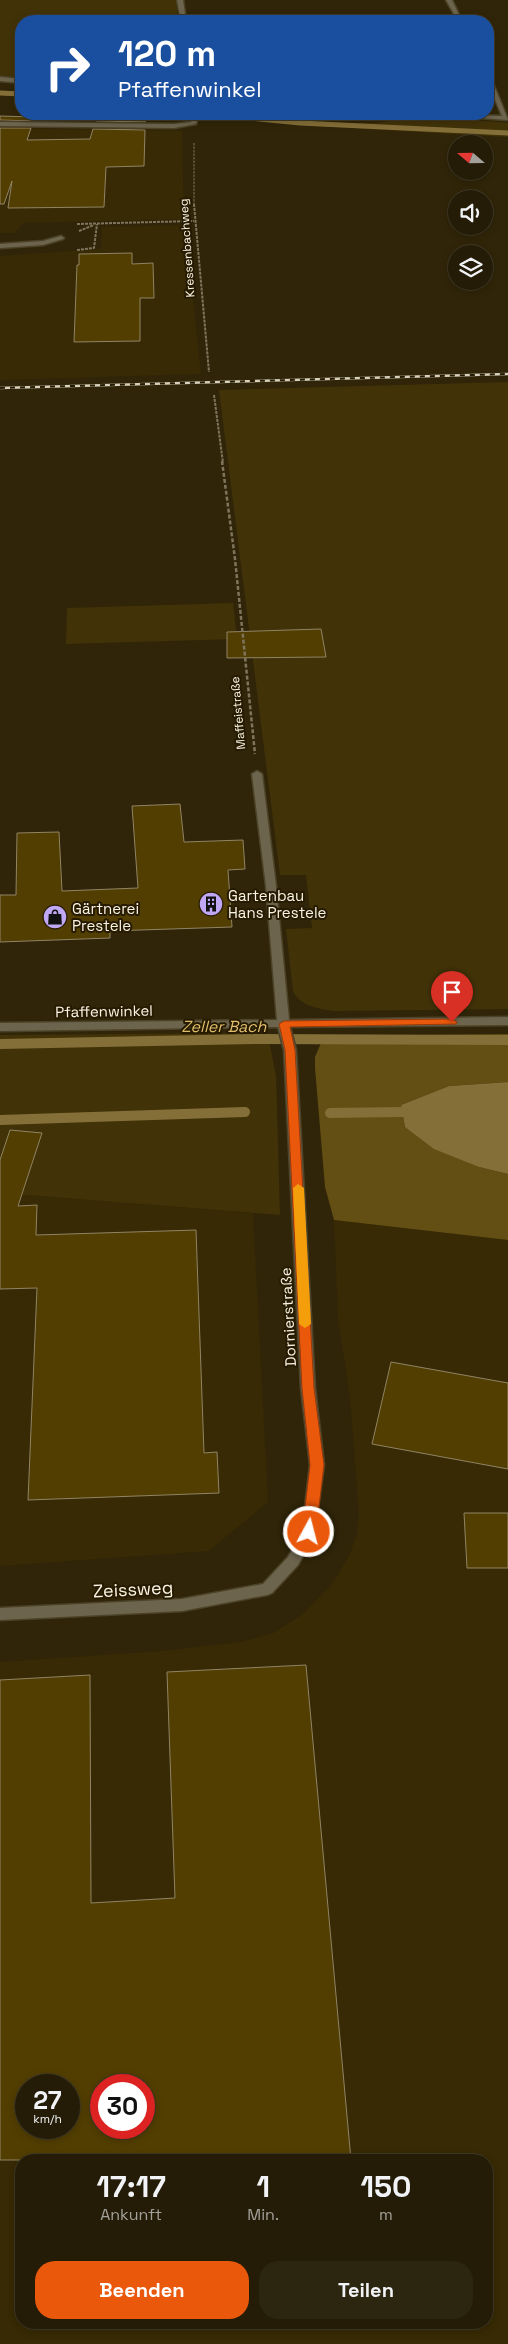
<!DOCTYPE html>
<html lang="de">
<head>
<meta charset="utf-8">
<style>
	body { margin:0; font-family:"Space Grotesk",sans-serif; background:#2c2510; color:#f1f3f6; height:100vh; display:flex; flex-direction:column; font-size:19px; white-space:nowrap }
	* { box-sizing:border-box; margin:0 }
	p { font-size:16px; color:#a3a19b }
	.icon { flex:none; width:28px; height:28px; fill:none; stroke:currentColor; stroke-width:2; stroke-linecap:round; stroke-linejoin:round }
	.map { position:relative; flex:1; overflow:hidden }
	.sheet { position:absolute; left:15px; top:2154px; width:478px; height:175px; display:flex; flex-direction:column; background:#241c06; border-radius:20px; box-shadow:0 2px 8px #0003,0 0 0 1px #413a28 }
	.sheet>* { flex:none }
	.hud { position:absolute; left:15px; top:15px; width:479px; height:105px; border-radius:20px; box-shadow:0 2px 8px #0003,0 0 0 1px #413a28; background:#1a4fa0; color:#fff; overflow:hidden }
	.needle { width:32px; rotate:290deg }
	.controls { position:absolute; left:448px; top:135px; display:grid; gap:10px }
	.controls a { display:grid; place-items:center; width:45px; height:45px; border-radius:50%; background:#241c06; box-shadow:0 2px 8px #0003,0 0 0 1px #413a28; font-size:25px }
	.speed { position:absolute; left:15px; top:2074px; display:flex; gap:10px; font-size:25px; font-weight:700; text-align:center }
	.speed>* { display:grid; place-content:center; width:65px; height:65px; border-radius:50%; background:#241c06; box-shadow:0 2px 8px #0003,0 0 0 1px #413a28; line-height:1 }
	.speed small { font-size:12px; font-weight:400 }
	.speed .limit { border:8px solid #d22; background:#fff; color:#111 }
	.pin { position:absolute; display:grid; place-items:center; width:42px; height:42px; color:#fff; margin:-51px -21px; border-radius:50% 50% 50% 0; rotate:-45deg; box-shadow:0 0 5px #0007 }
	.pin .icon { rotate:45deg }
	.me { position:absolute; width:55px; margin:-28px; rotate:7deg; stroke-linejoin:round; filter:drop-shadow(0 0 4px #0008) }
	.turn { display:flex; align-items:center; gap:18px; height:105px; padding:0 20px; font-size:22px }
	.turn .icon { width:65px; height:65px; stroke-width:2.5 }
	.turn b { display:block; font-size:35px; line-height:42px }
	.eta { display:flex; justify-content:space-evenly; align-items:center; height:85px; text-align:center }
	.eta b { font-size:30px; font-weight:600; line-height:35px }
	.primary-button { display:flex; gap:10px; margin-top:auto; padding:10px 20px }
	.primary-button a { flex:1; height:58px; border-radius:20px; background:#ea580c; color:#fff; font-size:20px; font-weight:600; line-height:58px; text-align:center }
	.primary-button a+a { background:#2c2510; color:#f1f3f6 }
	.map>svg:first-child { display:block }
	.built { fill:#372a04; fill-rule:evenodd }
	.green { fill:#413208 }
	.forest { fill:#634e14 }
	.water { fill:#856f39 }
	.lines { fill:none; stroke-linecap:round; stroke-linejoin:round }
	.stream-far1 { stroke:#856f39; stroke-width:5 }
	.stream { stroke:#856f39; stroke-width:10 }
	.building { fill:#523e00; stroke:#908466; fill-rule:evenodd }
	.street-casing { stroke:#4c4227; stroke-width:3 }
	.path-far2 { stroke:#7f755e; stroke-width:1; stroke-dasharray:2.5 1; stroke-linecap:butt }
	.path-far1 { stroke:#7f755e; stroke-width:2; stroke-dasharray:3 1; stroke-linecap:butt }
	.path { stroke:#7f755e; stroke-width:2.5; stroke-dasharray:4 2; stroke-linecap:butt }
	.street { fill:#6d644e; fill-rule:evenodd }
	.rail-casing { stroke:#d8d1be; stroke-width:2.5 }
	.rail { stroke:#261b01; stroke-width:2; stroke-dasharray:5; stroke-linecap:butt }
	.route { fill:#ea580c; stroke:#983908 }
	.slow { fill:#f59e0b }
	.labels { text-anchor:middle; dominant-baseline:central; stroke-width:4; stroke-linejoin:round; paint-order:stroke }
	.far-street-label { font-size:12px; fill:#fbf4e4; stroke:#261b01 }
	.poi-label { font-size:15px; fill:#fbf4e4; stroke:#261b01; text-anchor:start }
	.street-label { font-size:15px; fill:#fbf4e4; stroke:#261b01 }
	.water-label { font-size:16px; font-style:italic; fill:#dfbe6c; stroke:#261b01 }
	.near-street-label { font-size:18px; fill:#fbf4e4; stroke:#261b01 }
</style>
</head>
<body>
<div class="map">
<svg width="508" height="2344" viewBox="0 0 508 2344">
	<rect width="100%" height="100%" fill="#302508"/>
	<g class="built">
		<path d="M0,128L182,131L184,219L23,223L14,233H0Z"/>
		<path d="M185,225L201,374L0,380V256L99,249L101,247L102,227Z"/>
		<path d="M0,1193L253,1213L268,1502L209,1551L0,1566Z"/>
		<path d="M334,1220L508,1240V2344H0V1662L163,1651L240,1642L273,1633L302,1615L332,1584L349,1556L357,1534L359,1513L350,1398L338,1318ZM26,2085H69V2128H26ZM101,2085H144V2128H101ZM21,2160H486V2322H21Z"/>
	</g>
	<g class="green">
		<path d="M0,0H176L178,21H21V78L0,77Z"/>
		<path d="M418,115L508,123V137L315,126V124L375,123L417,117Z"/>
		<path d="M508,382V1009L334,1011C319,1009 300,1006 293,991L286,929L312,928L306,875H280L219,390Z"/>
		<path d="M233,603L237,639L66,644L67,608Z"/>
		<path d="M243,1033L261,1037L270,1045L276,1076L280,1215L0,1193V1035Z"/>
	</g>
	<path class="forest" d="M508,1034V1082L449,1086L401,1105L405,1127L479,1167L508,1174V1240L334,1220L325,1187L315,1068V1057L321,1043L334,1036Z"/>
	<path class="water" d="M508,1082V1174L479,1167L434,1149L405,1127L401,1105L449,1086Z"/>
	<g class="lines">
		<g class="stream-far1">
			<path d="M0,93L21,94"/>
			<path d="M210,114L300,123L508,133"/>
		</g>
		<g class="stream">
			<path d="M0,1044L254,1039L508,1040"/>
			<path d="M330,1113L403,1112"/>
			<path d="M0,1120L245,1112"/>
		</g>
	</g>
	<g class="building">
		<path d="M98,114H145V122L96,121Z"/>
		<path d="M0,116L35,117L34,121L0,120Z"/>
		<path d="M0,128H31L27,140L90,139L93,129L145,130L144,166L106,167L104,207L8,208L12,181L4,204H0Z"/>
		<path d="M132,253V264L153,263L154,298H140V341L74,342L77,265H79V254Z"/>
		<path d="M321,629L326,657L227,658V632Z"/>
		<path d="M180,804L184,842L243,840L245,869L228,870L232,927L110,931V938L0,942V895H16L17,833L59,832L62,891L138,888L132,806Z"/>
		<path d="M10,1130L42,1133L18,1206L37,1205L36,1235L196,1230L204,1453L217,1452L219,1493L28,1500L37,1288L0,1289V1160Z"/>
		<path d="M391,1362L508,1383V1469L372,1444Z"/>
		<path d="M464,1513H508V1568H467Z"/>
		<path d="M306,1665L351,2160H0V1680L90,1675L91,1903L175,1898L167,1672ZM26,2085H69V2128H26ZM101,2085H144V2128H101Z"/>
	</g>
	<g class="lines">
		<g class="street-casing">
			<g id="street">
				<path d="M177,0H183L186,21H181Z"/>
				<path d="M446,0H452L462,21H458Z"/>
				<path d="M488,76L491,78L508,120L436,115L435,114L502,116L488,83Z"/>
				<path d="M0,77L21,79V83L0,81Z"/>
				<path d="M193,114H199L196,124L174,128L0,126V122L174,124L191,122Z"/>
				<path d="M61,236L64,238L63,239L43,245L0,248V244L43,241Z"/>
				<path d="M257,771L262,774L276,886L289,1020L508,1017V1025L290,1027L296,1050L315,1388L324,1465L314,1536L298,1565L272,1593L267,1595L182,1611L0,1620V1608L182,1599L263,1584L288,1557L302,1532L310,1465L301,1388L284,1050L278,1027L0,1031V1023L277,1020L266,886L252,774Z"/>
			</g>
		</g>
		<path class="path-far2" d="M194,143V205"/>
		<g class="path-far1">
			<path d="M194,204L209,372"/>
			<path d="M77,224L194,221"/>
			<path d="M79,231L94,225"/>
			<path d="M77,250L94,248L97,224"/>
			<path d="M214,395L223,463"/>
		</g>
		<path class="path" d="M222,461L235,559L255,754"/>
		<use href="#street" class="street"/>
		<g class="rail-casing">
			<path id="rail" d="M0,388L508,374"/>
		</g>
		<use href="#rail" class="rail"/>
	</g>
	<path class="route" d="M452,1019L457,1022L456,1024L290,1027L295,1050L314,1388L324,1465L316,1532L314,1535H304L302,1532L310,1465L302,1388L285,1050L279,1024L284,1021Z"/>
	<path class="slow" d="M298,1184L304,1188L311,1324L305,1328L299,1324L293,1188Z"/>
	<defs>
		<g id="building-disc" transform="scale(1.25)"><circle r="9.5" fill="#c0a8f4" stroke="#261b01"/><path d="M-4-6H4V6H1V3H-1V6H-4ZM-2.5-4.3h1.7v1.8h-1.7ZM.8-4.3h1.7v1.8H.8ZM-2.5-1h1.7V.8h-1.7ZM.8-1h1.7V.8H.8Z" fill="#111"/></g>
		<g id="shop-disc" transform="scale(1.25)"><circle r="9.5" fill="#c0a8f4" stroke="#261b01"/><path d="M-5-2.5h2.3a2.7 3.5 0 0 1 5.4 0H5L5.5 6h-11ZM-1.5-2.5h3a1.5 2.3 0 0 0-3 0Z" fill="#111"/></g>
	</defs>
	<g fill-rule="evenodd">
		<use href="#building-disc" x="211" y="904"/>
		<use href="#shop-disc" x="55" y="917"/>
	</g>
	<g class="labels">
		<g class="far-street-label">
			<text transform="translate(187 248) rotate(-94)">Kressenbachweg</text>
			<text transform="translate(238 713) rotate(-95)">Maffeistraße</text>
		</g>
		<g class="poi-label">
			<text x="228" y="895">Gartenbau<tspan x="228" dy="17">Hans Prestele</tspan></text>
			<text x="72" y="908">Gärtnerei<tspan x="72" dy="17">Prestele</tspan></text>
		</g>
		<g class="street-label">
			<text transform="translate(104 1011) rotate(-1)">Pfaffenwinkel</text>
			<text transform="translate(288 1317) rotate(-93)">Dornierstraße</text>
		</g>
		<g class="water-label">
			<text x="224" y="1026">Zeller Bach</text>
		</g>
		<g class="near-street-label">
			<text transform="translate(133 1589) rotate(-3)">Zeissweg</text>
		</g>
	</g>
</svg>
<div class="controls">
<a><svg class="needle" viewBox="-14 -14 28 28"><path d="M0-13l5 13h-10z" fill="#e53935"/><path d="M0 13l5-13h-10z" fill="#a3a19b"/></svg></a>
<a><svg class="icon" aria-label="sound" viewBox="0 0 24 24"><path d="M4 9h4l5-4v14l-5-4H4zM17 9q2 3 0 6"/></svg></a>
<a><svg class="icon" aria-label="layers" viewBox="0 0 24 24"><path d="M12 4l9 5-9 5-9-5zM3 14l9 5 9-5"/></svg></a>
</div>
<div class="speed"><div>27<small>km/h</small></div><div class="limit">30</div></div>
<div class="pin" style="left:452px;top:1022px;background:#d93025"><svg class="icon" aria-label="arrive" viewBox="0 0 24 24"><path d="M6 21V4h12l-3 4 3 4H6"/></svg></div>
<svg class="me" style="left:309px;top:1532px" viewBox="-20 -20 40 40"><circle r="17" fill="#ea580c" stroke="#fff" stroke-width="3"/><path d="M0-11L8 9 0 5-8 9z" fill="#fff"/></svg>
<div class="hud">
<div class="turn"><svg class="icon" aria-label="right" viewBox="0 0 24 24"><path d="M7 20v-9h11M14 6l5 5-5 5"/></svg><div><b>120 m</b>Pfaffenwinkel</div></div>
</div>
<section class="sheet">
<div class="eta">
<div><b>17:17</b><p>Ankunft</p></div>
<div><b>1</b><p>Min.</p></div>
<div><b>150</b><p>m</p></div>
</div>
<div class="primary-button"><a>Beenden</a><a>Teilen</a></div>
</section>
</div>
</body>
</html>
